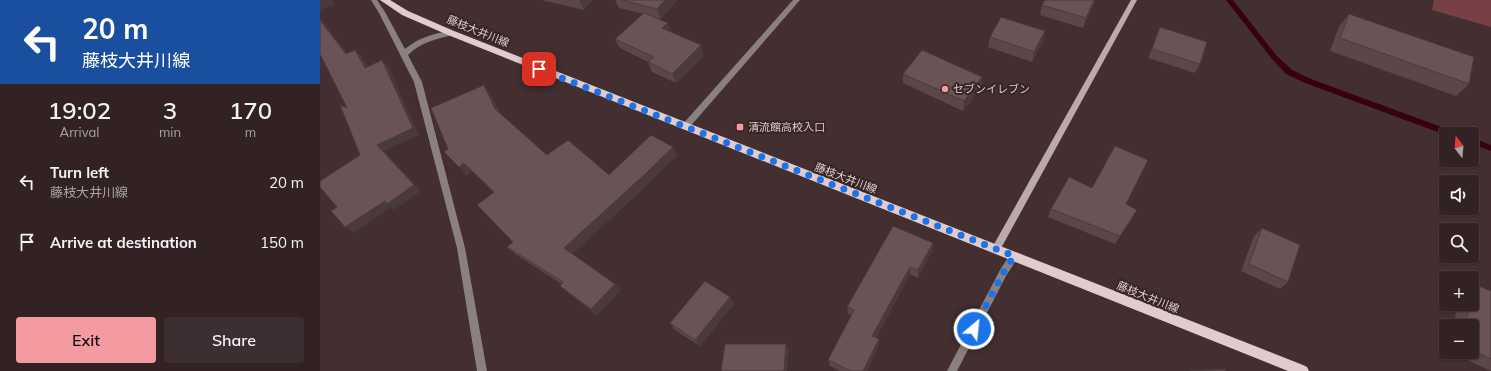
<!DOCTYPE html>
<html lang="en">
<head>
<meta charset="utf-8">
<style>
	body { margin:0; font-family:Mulish,"Noto Sans JP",sans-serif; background:#3d2f31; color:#f1f3f6; height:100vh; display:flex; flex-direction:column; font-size:15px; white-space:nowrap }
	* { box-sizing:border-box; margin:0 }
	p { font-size:13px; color:#a8a4a6 }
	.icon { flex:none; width:22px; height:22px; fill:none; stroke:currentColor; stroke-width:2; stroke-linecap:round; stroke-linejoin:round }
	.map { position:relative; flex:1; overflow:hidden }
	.details { display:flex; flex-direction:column; background:#322224; width:320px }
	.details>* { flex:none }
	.banner { background:#1a4fa0; color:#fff; overflow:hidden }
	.needle { width:26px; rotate:344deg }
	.fabs { position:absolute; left:1119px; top:127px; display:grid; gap:8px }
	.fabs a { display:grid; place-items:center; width:40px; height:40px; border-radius:4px; background:#322224; box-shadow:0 1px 3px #0004,0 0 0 1px #4d3f41; font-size:20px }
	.pin { position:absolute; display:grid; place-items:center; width:34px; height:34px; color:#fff; margin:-17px; border-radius:8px; box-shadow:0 2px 6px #0006 }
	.me { position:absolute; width:44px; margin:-22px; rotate:28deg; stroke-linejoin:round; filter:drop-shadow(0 0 3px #0008) }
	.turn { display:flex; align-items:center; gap:14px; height:84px; padding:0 16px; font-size:18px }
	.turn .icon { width:52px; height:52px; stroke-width:2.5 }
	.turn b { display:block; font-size:28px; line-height:34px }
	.eta { display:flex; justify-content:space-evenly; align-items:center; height:68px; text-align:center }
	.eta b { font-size:24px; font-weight:600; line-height:28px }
	.primary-button { display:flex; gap:8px; margin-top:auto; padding:8px 16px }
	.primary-button a { flex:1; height:46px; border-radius:4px; background:#f49aa1; color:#111; font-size:16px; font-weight:600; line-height:46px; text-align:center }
	.primary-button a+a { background:#3d2f31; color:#f1f3f6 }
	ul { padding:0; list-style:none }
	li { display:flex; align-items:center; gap:12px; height:60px; padding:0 16px }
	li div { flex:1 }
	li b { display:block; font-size:15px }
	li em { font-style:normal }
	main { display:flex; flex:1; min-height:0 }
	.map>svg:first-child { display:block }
	.green { fill:#764045 }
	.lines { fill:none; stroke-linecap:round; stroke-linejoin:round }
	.stream { fill:#37020d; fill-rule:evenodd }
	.street { fill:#8b8080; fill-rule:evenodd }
	.secondary { fill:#bcaaab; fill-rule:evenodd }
	.primary { fill:#e2cbcc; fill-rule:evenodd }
	.wall { fill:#5b4748 }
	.shaded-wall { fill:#4a3a3b }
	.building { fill:#6a5354; stroke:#4a3a3b }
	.route { stroke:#1a73e8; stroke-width:7; stroke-dasharray:0 12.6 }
	.poi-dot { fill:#f49aa1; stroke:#382526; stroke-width:1.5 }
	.labels { text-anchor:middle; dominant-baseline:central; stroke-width:4; stroke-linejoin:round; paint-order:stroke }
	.street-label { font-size:11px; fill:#ddcfd0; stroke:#382526 }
	.poi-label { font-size:11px; fill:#ddcfd0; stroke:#382526; text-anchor:start }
</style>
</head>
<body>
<main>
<section class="details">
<div class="banner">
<div class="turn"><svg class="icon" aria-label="left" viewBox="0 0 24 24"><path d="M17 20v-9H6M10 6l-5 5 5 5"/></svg><div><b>20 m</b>藤枝大井川線</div></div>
</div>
<div class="eta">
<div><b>19:02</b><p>Arrival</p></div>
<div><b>3</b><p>min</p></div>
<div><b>170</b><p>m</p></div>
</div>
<ul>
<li><svg class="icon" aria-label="left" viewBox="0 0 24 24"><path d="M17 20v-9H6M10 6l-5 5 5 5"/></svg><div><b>Turn left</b><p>藤枝大井川線</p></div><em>20 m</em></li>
<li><svg class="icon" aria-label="arrive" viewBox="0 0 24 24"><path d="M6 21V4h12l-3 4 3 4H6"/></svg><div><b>Arrive at destination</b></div><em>150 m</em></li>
</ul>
<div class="primary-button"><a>Exit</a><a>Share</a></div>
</section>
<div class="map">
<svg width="1171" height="371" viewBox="0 0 1171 371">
	<rect width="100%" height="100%" fill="#432e30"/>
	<path class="green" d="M1114,0H1171V27L1112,10Z"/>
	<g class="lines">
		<g class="stream">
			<path d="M906,0H913L956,55L972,70L991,79L1135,132L1136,134L1126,135L985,83L966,74L952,59Z"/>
			<path d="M1152,138L1171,145V151L1152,144Z"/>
		</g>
		<g class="street">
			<path d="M51,0H57L65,12L85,49C98,38 114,33 131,31L134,33L133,35C116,39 101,42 88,55L102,82L145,248L167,371H157L137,248L94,82L59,13Z"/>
			<path d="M473,0H480L368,129H362L361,127L362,125Z"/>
			<path d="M694,252L697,253L698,256L697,259L686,276L637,371H627L680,270L691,253Z"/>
		</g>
		<path class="secondary" d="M811,0H817L679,252L676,253L673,252L672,249L673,246Z"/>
		<path class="primary" d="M60,0H70L88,11L134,31L983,365L987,367L989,371H968L128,35L82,15Z"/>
	</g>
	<g class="wall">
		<path d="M221,0H272L264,10Z"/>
		<path d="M295,0H357L341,19L336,18L351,33L384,55L356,83L332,72L328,62L300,48L295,39L323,14L299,8Z"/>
		<path d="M775,0L772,9L763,28L720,15L722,5Z"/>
		<path d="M1029,14L1149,84L1136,96L1010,51L1019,27Z"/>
		<path d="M840,27L880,64L875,73L828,58Z"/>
		<path d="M725,31L723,41L712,62L668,47L670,37Z"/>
		<path d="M583,74L662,77L661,86L643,111L583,83Z"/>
		<path d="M170,94L180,113L227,155L289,175L357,155L328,184L252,254L301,290L277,315L247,292L240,286L242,284L195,254L187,247L193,242L174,193L152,171L147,175L124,152L128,149Z"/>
		<path d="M806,204L812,218L795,244L728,217L731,209Z"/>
		<path d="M942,228L968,282L960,289L921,271L934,236Z"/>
		<path d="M613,243L612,251L598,278L590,274L556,338L559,339V345L547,371H520L510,366L508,360L532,315L528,314L527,307Z"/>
		<path d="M1171,291V371L1130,352H1152V326H1134L1137,304H1152Z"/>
		<path d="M410,297L414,304L380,346L355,330L350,323Z"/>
	</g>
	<g class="shaded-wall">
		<path d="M2,0H12L14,5L0,10V1Z"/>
		<path d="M259,0H272L264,10Z"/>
		<path d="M345,0H357L341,19L337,9Z"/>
		<path d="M775,0L772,9L763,28L766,18Z"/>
		<path d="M0,17L33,61L26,54L0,20Z"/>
		<path d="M348,23L352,32L342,28Z"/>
		<path d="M725,31L723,41L712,62L714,52Z"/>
		<path d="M381,45L384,55L356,83L352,74Z"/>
		<path d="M35,50L42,57L52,75L45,68Z"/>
		<path d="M62,60L69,67L99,135L64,151L101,191L74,210L71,207L34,233L25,227L57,145Z"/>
		<path d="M662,77L661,86L643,111L644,101Z"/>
		<path d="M164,85L170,94L182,118L175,109Z"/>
		<path d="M353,147L357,155L328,184L251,255L244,248Z"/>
		<path d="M144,163L152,171L147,175L139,167Z"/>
		<path d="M613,243L612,251L598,278V270Z"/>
		<path d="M590,267V274L553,343L552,336Z"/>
		<path d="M295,284L301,290L277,315L271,309Z"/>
		<path d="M410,297L414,304L380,346L375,340Z"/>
		<path d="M559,339V345L547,371H543Z"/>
		<path d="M466,344L469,350L467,371H464Z"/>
	</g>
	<g class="building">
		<path d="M302,0H345L337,9Z"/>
		<path d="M725,0H774L766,18L722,5Z"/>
		<path d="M324,13L348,23L342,28L381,45L352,74L328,62L334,57L295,39Z"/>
		<path d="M1029,14L1154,57L1149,84L1020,38Z"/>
		<path d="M681,17L725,31L714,52L670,37Z"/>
		<path d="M0,20L26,54L35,50L45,68L62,60L93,128L57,145L94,185L67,204L65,201L25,227L11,211L17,207L0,187V181L40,155L20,105L27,108L0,54Z"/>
		<path d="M840,27L887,42L880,64L832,49Z"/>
		<path d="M602,50L662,77L644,101L583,74Z"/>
		<path d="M164,85L175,109L227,155L248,140L289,175L331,135L353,147L323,176L244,248L295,284L271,309L240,286L243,282L187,247L193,242L157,205L174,192L144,163L139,167L124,152L128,149L111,108Z"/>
		<path d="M795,146L828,160L806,204L817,210L800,236L731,209L749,177L772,188Z"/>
		<path d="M573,226L613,243L598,270L590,267L552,336L559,339L543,371H531L508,360L534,310L527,307Z"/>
		<path d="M942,228L980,245L968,282L929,264Z"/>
		<path d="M385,281L410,297L375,340L350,323Z"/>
		<path d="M1152,283L1171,291V359L1152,350V326H1146L1149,304H1152Z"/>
		<path d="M405,344H466L464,371H401Z"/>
		<path d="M905,369L906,371H871Z"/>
	</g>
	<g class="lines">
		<path class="route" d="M219,69L694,256L683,273L654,329"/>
	</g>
	<g class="poi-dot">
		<circle cx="625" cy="89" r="4"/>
		<rect x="416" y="123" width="8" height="8" rx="2"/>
	</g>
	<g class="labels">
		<g class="street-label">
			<text transform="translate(158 31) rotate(22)">藤枝大井川線</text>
			<text transform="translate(526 178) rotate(21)">藤枝大井川線</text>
			<text transform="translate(828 297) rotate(22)">藤枝大井川線</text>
		</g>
		<g class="poi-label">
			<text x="633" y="89">セブンイレブン</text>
			<text x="428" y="127">清流館高校入口</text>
		</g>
	</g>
</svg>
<div class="fabs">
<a><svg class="needle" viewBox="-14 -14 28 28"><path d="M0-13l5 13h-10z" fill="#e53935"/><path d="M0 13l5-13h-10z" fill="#a8a4a6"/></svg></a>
<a><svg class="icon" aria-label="sound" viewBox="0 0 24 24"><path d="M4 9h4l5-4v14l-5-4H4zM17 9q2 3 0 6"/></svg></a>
<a><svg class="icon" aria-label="search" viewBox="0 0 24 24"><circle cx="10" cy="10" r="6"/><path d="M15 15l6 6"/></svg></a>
<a>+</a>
<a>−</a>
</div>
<div class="pin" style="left:219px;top:69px;background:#d93025"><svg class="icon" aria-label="arrive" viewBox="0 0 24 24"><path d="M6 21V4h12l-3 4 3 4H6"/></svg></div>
<svg class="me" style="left:654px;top:329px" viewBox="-20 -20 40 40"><circle r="17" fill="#1a73e8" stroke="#fff" stroke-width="3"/><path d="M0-11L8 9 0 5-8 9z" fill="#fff"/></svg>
</div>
</main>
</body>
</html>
